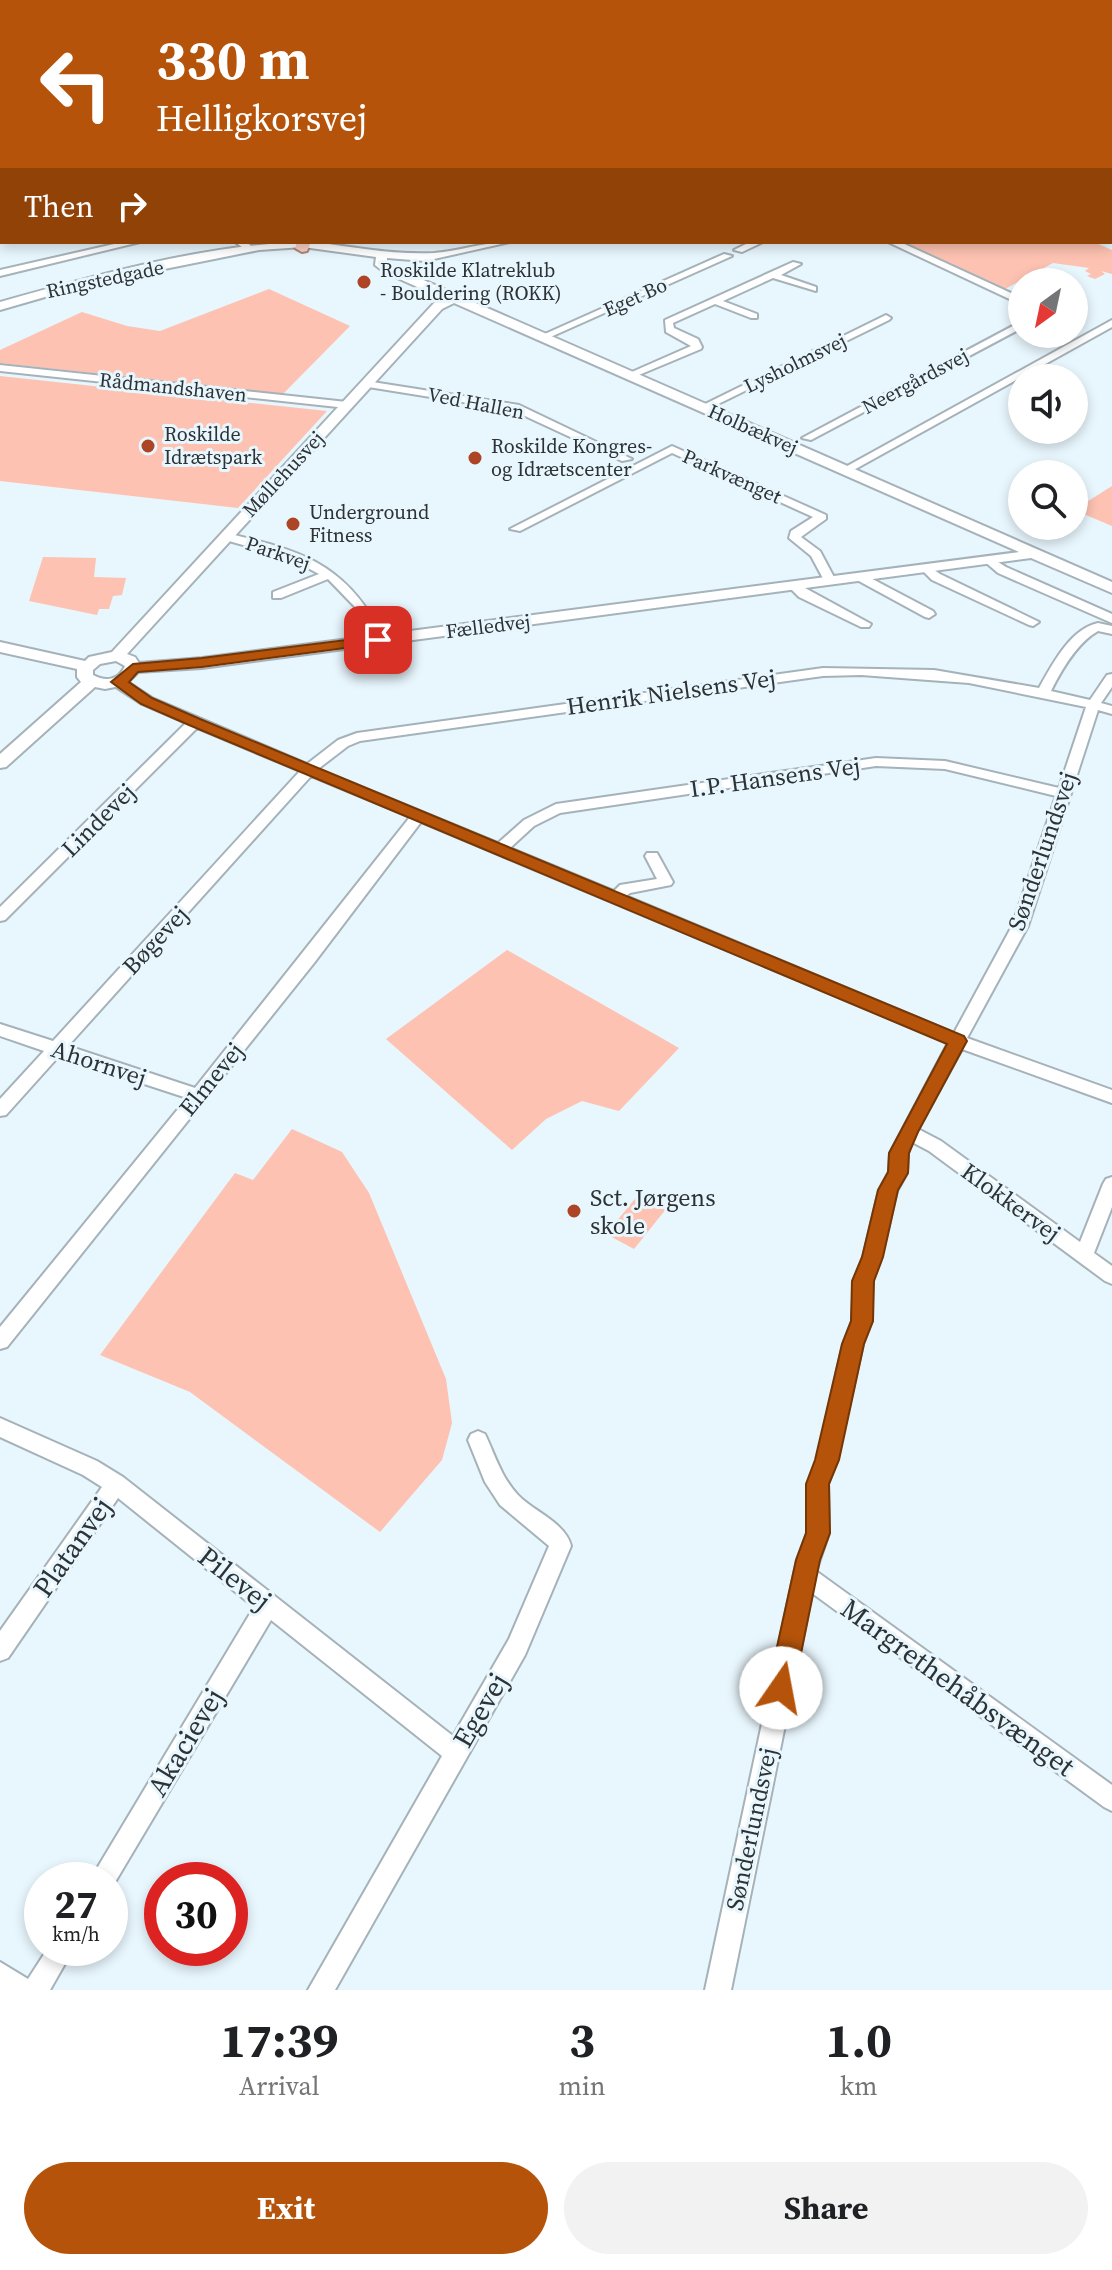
<!DOCTYPE html>
<html lang="en">
<head>
<meta charset="utf-8">
<style>
	body { margin:0; font-family:"Source Serif 4",serif; background:#f2f2f2; color:#202124; height:100vh; display:flex; flex-direction:column; font-size:30px; white-space:nowrap }
	* { box-sizing:border-box; margin:0 }
	p { font-size:26px; color:#757577 }
	.icon { flex:none; width:44px; height:44px; fill:none; stroke:currentColor; stroke-width:2; stroke-linecap:round; stroke-linejoin:round }
	.map { position:relative; height:1990px; overflow:hidden }
	.drawer { display:flex; flex-direction:column; background:#fff; flex:1 }
	.drawer>* { flex:none }
	.top-card { position:absolute; left:0px; top:0px; width:1112px; height:244px; box-shadow:0 4px 12px #0003; background:#b45309; color:#fff; overflow:hidden }
	.needle { width:52px; rotate:213deg }
	.fabs { position:absolute; left:1008px; top:268px; display:grid; gap:16px }
	.fabs a { display:grid; place-items:center; width:80px; height:80px; border-radius:50%; background:#fff; box-shadow:0 4px 12px #0003; font-size:40px }
	.speed { position:absolute; left:24px; top:1862px; display:flex; gap:16px; font-size:40px; font-weight:700; text-align:center }
	.speed>* { display:grid; place-content:center; width:104px; height:104px; border-radius:50%; background:#fff; box-shadow:0 4px 12px #0003; line-height:1 }
	.speed small { font-size:20px; font-weight:400 }
	.speed .limit { border:12px solid #d22; background:#fff; color:#111 }
	.pin { position:absolute; display:grid; place-items:center; width:68px; height:68px; color:#fff; margin:-34px; border-radius:16px; box-shadow:0 4px 12px #0006 }
	.me { position:absolute; width:88px; margin:-44px; rotate:12deg; stroke-linejoin:round; filter:drop-shadow(0 0 6px #0008) }
	.turn { display:flex; align-items:center; gap:28px; height:168px; padding:0 24px; font-size:36px }
	.turn .icon { width:104px; height:104px; stroke-width:2.5 }
	.turn b { display:block; font-size:56px; line-height:68px }
	.then { display:flex; align-items:center; height:76px; padding:0 24px; background:#0003; gap:16px; font-size:30px }
	.eta { display:flex; justify-content:space-evenly; align-items:center; height:136px; text-align:center }
	.eta b { font-size:48px; font-weight:700; line-height:56px }
	.button { display:flex; gap:16px; margin-top:auto; padding:16px 24px }
	.button a { flex:1; height:92px; border-radius:48px; background:#b45309; color:#fff; font-size:32px; font-weight:700; line-height:92px; text-align:center }
	.button a+a { background:#f2f2f2; color:#202124 }
	.map>svg:first-child { display:block }
	.green { fill:#fdc2b1 }
	.lines { fill:none; stroke-linecap:round; stroke-linejoin:round }
	.minor-casing { stroke:#a5b2b9; stroke-width:4 }
	.tertiary-casing { stroke:#a5b2b9; stroke-width:4 }
	.primary-casing { stroke:#ae867b; stroke-width:4 }
	.motorway-casing { stroke:#ae867b; stroke-width:4 }
	.minor { fill:#fff; fill-rule:evenodd }
	.tertiary { fill:#fff; fill-rule:evenodd }
	.primary { fill:#f8d1c6; fill-rule:evenodd }
	.motorway { fill:#f3b3a0; fill-rule:evenodd }
	.rail-casing { stroke:#7f878c; stroke-width:3 }
	.rail { stroke:#e8f6fd; stroke-width:2; stroke-dasharray:6; stroke-linecap:butt }
	.route { fill:#b45309; stroke:#753606; stroke-width:2 }
	.poi-dot { fill:#ac4425; stroke:#e8f6fd; stroke-width:3 }
	.labels { text-anchor:middle; dominant-baseline:central; stroke-width:6; stroke-linejoin:round; paint-order:stroke }
	.far-poi-label { font-size:20px; fill:#2d3235; stroke:#e8f6fd; text-anchor:start }
	.far-street-label { font-size:20px; fill:#2d3235; stroke:#e8f6fd }
	.street-label { font-size:24px; fill:#2d3235; stroke:#e8f6fd }
	.poi-label { font-size:24px; fill:#2d3235; stroke:#e8f6fd; text-anchor:start }
	.near-street-label { font-size:28px; fill:#2d3235; stroke:#e8f6fd }
</style>
</head>
<body>
<div class="map">
<svg width="1112" height="1990" viewBox="0 0 1112 1990">
	<rect width="100%" height="100%" fill="#e8f6fd"/>
	<g class="green">
		<path d="M901,242H1094L1112,250V274L1101,271L1105,274L1095,279L1087,276L1091,274L1085,271L1089,268L1053,263L1003,290Z"/>
		<path d="M269,289L350,326L283,394L0,363V350L82,312L127,326L160,331Z"/>
		<path d="M0,376L327,411L238,508L0,481Z"/>
		<path d="M1112,486V526L1074,510Z"/>
		<path d="M43,557L96,558L94,577L126,578L122,595L113,596L109,609H99L97,615L29,601Z"/>
		<path d="M507,950L679,1048L619,1111L582,1101L546,1119L512,1150L386,1039Z"/>
		<path d="M292,1129L342,1152L369,1193L446,1379L452,1423L442,1460L380,1532L190,1392L100,1355L235,1173L253,1180Z"/>
		<path d="M639,1194L666,1209L634,1249L606,1234Z"/>
	</g>
	<g class="lines">
		<g class="minor-casing">
			<g id="minor">
				<rect x="1110" y="133" width="2" height="4"/>
				<path d="M1112,170V176L1110,177V171Z"/>
				<rect x="0" y="233" width="2" height="6"/>
				<path d="M123,242H140L0,276V270Z"/>
				<path d="M235,242H246L254,248L246,250Z"/>
				<path d="M750,242H763L742,252L734,250Z"/>
				<path d="M888,242H900L1022,298V305Z"/>
				<path d="M724,254L732,256L546,339L538,337Z"/>
				<path d="M793,262L801,264L781,275L816,287V291L773,278L723,301L757,314V318H751L715,304L673,323L674,328L698,339L702,347L701,349L634,377L625,375L691,346L666,332L665,320Z"/>
				<path d="M886,315L891,318L889,320L708,409L699,407Z"/>
				<path d="M1112,320V327L850,472L840,470Z"/>
				<path d="M1022,321V328L811,440L802,438Z"/>
				<path d="M0,365L347,402L352,405L347,408L0,371Z"/>
				<path d="M366,381L519,405L632,459L622,461L512,410L362,386V382Z"/>
				<path d="M672,446L826,515V519L801,537L820,551L836,581L834,584H826L811,556L789,538L791,531L813,517L672,453L520,531L510,529Z"/>
				<path d="M226,533C297,550 342,561 379,629L377,632H369L356,608L328,579L281,598H273V592L319,574L289,558L222,539V535Z"/>
				<path d="M990,557L1006,567L1112,614V623L998,573L984,561Z"/>
				<path d="M927,565L940,574L1039,622L1033,626L1029,625L932,580L921,569Z"/>
				<path d="M861,573L933,611L935,614L929,618L925,617L857,580V574Z"/>
				<path d="M794,582L871,624L869,627H861L799,597L788,586Z"/>
				<path d="M1098,623L1112,626V634L1098,631C1077,643 1062,669 1051,691L1090,700L1107,675L1112,674V687L1101,703L1112,706V714L1098,710L1028,926L967,1038L1112,1090V1103L962,1049L918,1129L941,1141L1080,1242L1103,1184L1106,1179L1112,1177V1207L1094,1253L1112,1266V1284L1105,1281L929,1151L912,1142L908,1153L907,1173L897,1191L880,1262L872,1281V1321L863,1344L837,1460L828,1484L829,1533L816,1571L1112,1785V1811L1104,1807L812,1593L731,1990H705L797,1560L807,1533L808,1484L817,1460L843,1344L852,1321L854,1281L862,1262L879,1190L889,1172L890,1153L948,1043L421,822L314,963L7,1347L0,1349V1327L187,1098L59,1056L6,1115L0,1116V1099L44,1051L0,1036V1024L53,1041L300,771L197,728L5,920L0,921V907L186,723L142,704L113,685V679H123L152,698L307,764L338,740L357,733L823,668L934,670L1039,688C1052,665 1070,629 1098,623ZM861,675L969,683L1086,707L1059,788L945,761L876,758L556,804L524,820L498,843L318,769L348,746L360,741L823,676ZM876,766L945,769L1056,796L1012,926L954,1033L626,896L630,893L671,885L673,882L657,853H647L645,856L657,879L620,885L614,891L510,848L534,826L560,813ZM311,776L410,817L195,1088L68,1046Z"/>
				<path d="M0,1418L97,1461L123,1477L453,1736L509,1639L549,1546L500,1505L485,1482L468,1440L471,1434L478,1431L485,1434C495,1455 501,1477 518,1495C533,1511 566,1523 571,1546L525,1655L335,1990H308L442,1756L271,1620L111,1889L110,1880H90L254,1607L118,1498L8,1658L0,1661V1631L102,1487L83,1475L0,1437Z"/>
				<path d="M48,1948H74L50,1990H0V1962L28,1979Z"/>
			</g>
		</g>
		<g class="tertiary-casing">
			<g id="tertiary">
				<rect x="1110" y="142" width="2" height="6"/>
				<path d="M314,242C353,247 394,255 434,253C460,251 483,242 510,242L425,261L387,258V264L1112,582V593L1031,558L202,668L138,672L125,685L105,689L95,687L6,767L0,768V754L81,682L77,677V669L0,652V642L85,661L89,657L112,652L434,303L444,299L384,272L375,265L376,257L303,247L259,250L90,284L0,310V302C96,275 214,242 314,242ZM454,303L1019,552L202,658L139,663L135,657L127,654L442,309ZM116,661L125,666C119,680 106,682 93,675V670L100,664Z"/>
			</g>
		</g>
		<g class="primary-casing">
			<g id="primary">
				<rect x="0" y="11" width="2" height="6"/>
				<path d="M297,242H311L307,251L302,252L295,248Z"/>
			</g>
		</g>
		<g class="motorway-casing">
			<path id="motorway" d="M1102,0H1112V5L1110,2Z"/>
		</g>
		<use href="#minor" class="minor"/>
		<use href="#tertiary" class="tertiary"/>
		<use href="#primary" class="primary"/>
		<use href="#motorway" class="motorway"/>
		<g class="rail-casing">
			<path id="rail" d="M999,2L1002,0"/>
		</g>
		<use href="#rail" class="rail"/>
	</g>
	<path class="route" d="M378,636L385,640L383,643L202,667L138,672L129,682L152,698L200,719L964,1036L967,1041L918,1132L909,1153L908,1173L898,1190L883,1257L874,1281L873,1321L864,1344L839,1460L829,1484L830,1533L820,1560L794,1688L790,1697L781,1701L772,1697L768,1688L796,1560L806,1533V1484L815,1460L842,1344L851,1321L852,1281L862,1257L878,1190L888,1172L889,1153L947,1044L189,725L141,704L111,682L133,664L202,658Z"/>
	<g class="poi-dot">
		<circle cx="364" cy="282" r="8"/>
		<circle cx="148" cy="446" r="8"/>
		<circle cx="475" cy="458" r="8"/>
		<circle cx="293" cy="524" r="8"/>
		<circle cx="574" cy="1211" r="8"/>
	</g>
	<g class="labels">
		<g class="far-poi-label">
			<text x="380" y="270">Roskilde Klatreklub<tspan x="380" dy="23">- Bouldering (ROKK)</tspan></text>
			<text x="164" y="434">Roskilde<tspan x="164" dy="23">Idrætspark</tspan></text>
			<text x="491" y="446">Roskilde Kongres-<tspan x="491" dy="23">og Idrætscenter</tspan></text>
			<text x="309" y="512">Underground<tspan x="309" dy="23">Fitness</tspan></text>
		</g>
		<g class="far-street-label">
			<text transform="translate(105 279) rotate(-12)">Ringstedgade</text>
			<text transform="translate(635 297) rotate(-24)">Eget Bo</text>
			<text transform="translate(795 363) rotate(-26)">Lysholmsvej</text>
			<text transform="translate(915 381) rotate(-28)">Neergårdsvej</text>
			<text transform="translate(173 387) rotate(6)">Rådmandshaven</text>
			<text transform="translate(476 403) rotate(11)">Ved Hallen</text>
			<text transform="translate(753 429) rotate(24)">Holbækvej</text>
			<text transform="translate(283 474) rotate(-47)">Møllehusvej</text>
			<text transform="translate(732 476) rotate(24)">Parkvænget</text>
			<text transform="translate(278 553) rotate(19)">Parkvej</text>
			<text transform="translate(488 626) rotate(-7)">Fælledvej</text>
		</g>
		<g class="street-label">
			<text transform="translate(671 692) rotate(-8)">Henrik Nielsens Vej</text>
			<text transform="translate(775 777) rotate(-8)">I.P. Hansens Vej</text>
			<text transform="translate(98 820) rotate(-45)">Lindevej</text>
			<text transform="translate(1042 851) rotate(-71)">Sønderlundsvej</text>
			<text transform="translate(155 940) rotate(-47)">Bøgevej</text>
			<text transform="translate(99 1063) rotate(18)">Ahornvej</text>
			<text transform="translate(211 1079) rotate(-51)">Elmevej</text>
			<text transform="translate(1011 1202) rotate(36)">Klokkervej</text>
			<text transform="translate(751 1829) rotate(-78)">Sønderlundsvej</text>
		</g>
		<g class="poi-label">
			<text x="590" y="1197">Sct. Jørgens<tspan x="590" dy="28">skole</tspan></text>
		</g>
		<g class="near-street-label">
			<text transform="translate(72 1547) rotate(-55)">Platanvej</text>
			<text transform="translate(235 1578) rotate(38)">Pilevej</text>
			<text transform="translate(958 1687) rotate(36)">Margrethehåbsvænget</text>
			<text transform="translate(480 1710) rotate(-60)">Egevej</text>
			<text transform="translate(185 1742) rotate(-59)">Akacievej</text>
		</g>
	</g>
</svg>
<div class="fabs">
<a><svg class="needle" viewBox="-14 -14 28 28"><path d="M0-13l5 13h-10z" fill="#e53935"/><path d="M0 13l5-13h-10z" fill="#757577"/></svg></a>
<a><svg class="icon" aria-label="sound" viewBox="0 0 24 24"><path d="M4 9h4l5-4v14l-5-4H4zM17 9q2 3 0 6"/></svg></a>
<a><svg class="icon" aria-label="search" viewBox="0 0 24 24"><circle cx="10" cy="10" r="6"/><path d="M15 15l6 6"/></svg></a>
</div>
<div class="speed"><div>27<small>km/h</small></div><div class="limit">30</div></div>
<div class="pin" style="left:378px;top:640px;background:#d93025"><svg class="icon" aria-label="arrive" viewBox="0 0 24 24"><path d="M6 21V4h12l-3 4 3 4H6"/></svg></div>
<svg class="me" style="left:781px;top:1688px" viewBox="-20 -20 40 40"><circle r="19" fill="#fff"/><path d="M0-13L10 11 0 6-10 11z" fill="#b45309"/></svg>
<div class="top-card">
<div class="turn"><svg class="icon" aria-label="left" viewBox="0 0 24 24"><path d="M17 20v-9H6M10 6l-5 5 5 5"/></svg><div><b>330 m</b>Helligkorsvej</div></div>
<div class="then">Then<svg class="icon" aria-label="right" viewBox="0 0 24 24"><path d="M7 20v-9h11M14 6l5 5-5 5"/></svg></div>
</div>
</div>
<section class="drawer">
<div class="eta">
<div><b>17:39</b><p>Arrival</p></div>
<div><b>3</b><p>min</p></div>
<div><b>1.0</b><p>km</p></div>
</div>
<div class="button"><a>Exit</a><a>Share</a></div>
</section>
</body>
</html>
